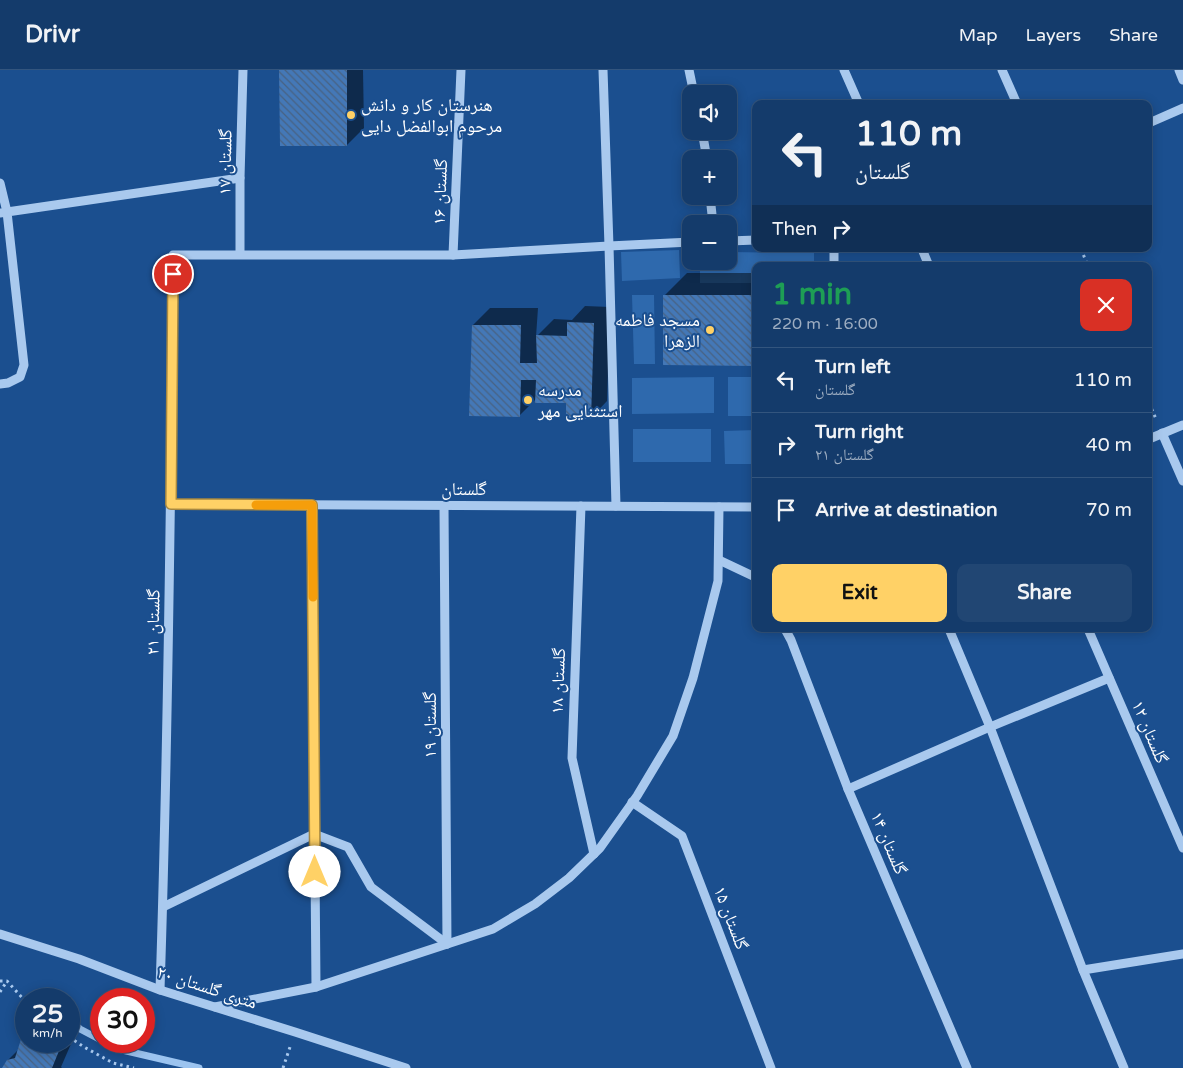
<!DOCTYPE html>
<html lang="en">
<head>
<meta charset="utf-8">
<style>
	body { margin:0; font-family:"Varela Round","Noto Naskh Arabic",sans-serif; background:#214673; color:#f1f3f6; height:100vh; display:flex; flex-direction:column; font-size:19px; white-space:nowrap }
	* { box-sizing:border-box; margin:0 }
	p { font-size:16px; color:#9dadc1 }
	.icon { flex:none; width:28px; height:28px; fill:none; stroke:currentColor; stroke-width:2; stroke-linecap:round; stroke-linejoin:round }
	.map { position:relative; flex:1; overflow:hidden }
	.sheet { position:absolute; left:752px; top:192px; width:400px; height:370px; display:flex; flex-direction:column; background:#143b6b; border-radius:10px; box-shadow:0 2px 12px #0003,0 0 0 1px #33557e }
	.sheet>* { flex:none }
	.top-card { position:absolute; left:752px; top:30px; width:400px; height:152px; border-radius:10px; box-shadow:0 2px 12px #0003,0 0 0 1px #33557e; background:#143b6b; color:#f1f3f6; overflow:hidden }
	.fabs { position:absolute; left:682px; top:15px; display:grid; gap:10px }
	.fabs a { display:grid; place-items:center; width:55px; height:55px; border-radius:10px; background:#143b6b; box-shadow:0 2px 12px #0003,0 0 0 1px #33557e; font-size:25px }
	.speed { position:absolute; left:15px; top:918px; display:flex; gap:10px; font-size:25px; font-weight:700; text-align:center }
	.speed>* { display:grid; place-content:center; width:65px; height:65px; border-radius:50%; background:#143b6b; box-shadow:0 2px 12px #0003,0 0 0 1px #33557e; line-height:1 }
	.speed small { font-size:12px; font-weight:400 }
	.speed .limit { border:8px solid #d22; background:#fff; color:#111 }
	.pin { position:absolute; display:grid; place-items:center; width:42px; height:42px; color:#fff; margin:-21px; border:2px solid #fff; border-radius:50%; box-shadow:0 1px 5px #0007 }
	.me { position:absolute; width:55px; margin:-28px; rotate:0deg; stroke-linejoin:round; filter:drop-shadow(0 0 4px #0008) }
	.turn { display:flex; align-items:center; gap:18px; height:105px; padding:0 20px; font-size:22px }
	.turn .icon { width:65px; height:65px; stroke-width:2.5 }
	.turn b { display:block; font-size:35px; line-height:42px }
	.then { display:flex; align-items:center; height:48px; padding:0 20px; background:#0003; gap:10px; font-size:19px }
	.round { display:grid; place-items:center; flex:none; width:52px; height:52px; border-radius:10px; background:#214673 }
	.head { display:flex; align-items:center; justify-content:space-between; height:85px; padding:0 20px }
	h1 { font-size:30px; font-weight:700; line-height:38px; color:#1e9e55 }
	.button { display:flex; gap:10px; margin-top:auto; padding:10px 20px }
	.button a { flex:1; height:58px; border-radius:10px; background:#ffd166; color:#111; font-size:20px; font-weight:700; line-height:58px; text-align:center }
	.button a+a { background:#214673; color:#f1f3f6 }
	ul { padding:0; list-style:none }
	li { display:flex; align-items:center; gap:15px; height:65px; padding:0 20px; border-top:1px solid #33557e }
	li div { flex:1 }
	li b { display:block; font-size:19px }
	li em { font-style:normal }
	header { display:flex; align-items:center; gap:30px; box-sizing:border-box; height:70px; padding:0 25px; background:#143b6b; border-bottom:1px solid #33557e }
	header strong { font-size:24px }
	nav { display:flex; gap:28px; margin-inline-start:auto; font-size:18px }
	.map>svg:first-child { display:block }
	.green { fill:#2e69ad }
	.shadow { fill:#0007 }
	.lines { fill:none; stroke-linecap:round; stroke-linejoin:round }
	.stream { stroke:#9cc4f0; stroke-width:7 }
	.building { fill:url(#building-back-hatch) }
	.path { stroke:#a9c9ee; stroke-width:3; stroke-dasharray:2.5 4; stroke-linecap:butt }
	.minor { stroke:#a9c9ee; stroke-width:9 }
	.route-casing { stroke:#a68842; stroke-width:12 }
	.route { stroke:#ffd166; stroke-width:9 }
	.slow { stroke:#f59e0b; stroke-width:9 }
	.poi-dot { fill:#ffd166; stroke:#1b4f8f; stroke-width:2 }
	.labels { text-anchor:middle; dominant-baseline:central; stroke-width:4; stroke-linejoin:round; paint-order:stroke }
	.poi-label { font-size:18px; fill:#fff; stroke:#1b4f8f; text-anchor:start }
	.street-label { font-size:18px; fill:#fff; stroke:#1b4f8f }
</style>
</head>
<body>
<header>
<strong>Drivr</strong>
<nav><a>Map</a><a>Layers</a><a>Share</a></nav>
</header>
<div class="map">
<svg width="1183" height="998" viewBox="0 0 1183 998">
	<defs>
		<pattern id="building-back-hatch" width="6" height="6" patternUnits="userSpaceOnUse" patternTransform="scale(1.25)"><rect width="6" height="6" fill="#4478b7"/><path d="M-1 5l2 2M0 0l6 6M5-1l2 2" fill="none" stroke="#486282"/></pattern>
	</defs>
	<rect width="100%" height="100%" fill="#1b4f8f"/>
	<g class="green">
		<path d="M679,180L680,208L622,211L621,182Z"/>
		<path d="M729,182L814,183V196H756V213H700V191H729Z"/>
		<path d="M632,225H654L655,294H634Z"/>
		<path d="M714,307V343L632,344V308Z"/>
		<rect x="728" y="307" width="28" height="39"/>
		<rect x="633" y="359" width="78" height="33"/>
		<path d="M756,360V394H725L724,361Z"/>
	</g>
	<g class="shadow">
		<path d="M281,0H363L364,58L347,75Z"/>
		<path d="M687,203H756V294H664L665,225Z"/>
		<path d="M585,236L610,237L607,331L591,348L568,332L536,329L519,346L473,255L490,238H538L536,267L554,249L572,250Z"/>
		<path d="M69,957L77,960L61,997L62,998H4L8,990L19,979L24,964L26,962V971H69Z"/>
	</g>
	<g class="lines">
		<g class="stream">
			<path d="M69,950L80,959L101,970"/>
			<path d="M103,971L118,979L199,998"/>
		</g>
	</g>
	<g class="building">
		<path d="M279,0H347V76H280Z"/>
		<path d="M663,225H756V296L663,295Z"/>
		<path d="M567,252L594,253L591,349H566V333H535L536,310H521L520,347L469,346L472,255H521L520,293H537L536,265L567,266Z"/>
		<path d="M23,963L26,964V971H46L61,976L52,998H2L7,990L15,988Z"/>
	</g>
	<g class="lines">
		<g class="path">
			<path d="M1081,179L1088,196"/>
			<path d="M1149,333L1156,349"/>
			<path d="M0,911H7L26,932"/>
			<path d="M0,922L7,911"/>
			<path d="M69,967L84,977L113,993L134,998"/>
			<path d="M283,998L290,977"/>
		</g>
		<g class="minor">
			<path d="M603,0L609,176L616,436"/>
			<path d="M689,0L694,24"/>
			<path d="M844,0L859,34"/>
			<path d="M1002,0L1017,34"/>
			<path d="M1179,0L1183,10"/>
			<path d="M1149,53L1183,38"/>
			<path d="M702,61L707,89"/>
			<path d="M0,113L7,142L0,143"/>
			<path d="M710,126L713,154"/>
			<path d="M729,171L756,170"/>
			<path d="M834,179V196"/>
			<path d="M922,179L929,196"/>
			<path d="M240,184V108L243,0"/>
			<path d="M453,185L461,0"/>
			<path d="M0,314L8,313L20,307L24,295L7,142L240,108"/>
			<path d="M1162,363L1183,411"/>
			<path d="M1149,369L1183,355"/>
			<path d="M171,434L756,437"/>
			<path d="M312,435L316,917"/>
			<path d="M444,436L447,874"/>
			<path d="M581,436L572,688L594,784"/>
			<path d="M719,490L755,507L756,509"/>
			<path d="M785,559L791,570L848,719L967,998"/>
			<path d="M949,559L990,657L1083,900L1124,998"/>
			<path d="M1088,559L1183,778"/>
			<path d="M848,719L990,657L1109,608"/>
			<path d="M632,732L682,766L771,998"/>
			<path d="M163,837L314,764L348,777L371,817L447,874"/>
			<path d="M0,864L79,889L160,920L295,962L406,998"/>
			<path d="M1083,900L1183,884"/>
			<path d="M160,920C168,675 171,430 173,185H453L609,176L691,172"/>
			<path d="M215,937L316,917L493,859L535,834L569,808L600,778L637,726L673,666L693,608L718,511L719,437"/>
		</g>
	</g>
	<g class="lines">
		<g class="route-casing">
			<path id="route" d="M173,204L171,434L312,435L315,802"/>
		</g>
		<use href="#route" class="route"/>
		<path class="slow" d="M256,435H312L313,527"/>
	</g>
	<g class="poi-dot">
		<circle cx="351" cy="45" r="5"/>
		<circle cx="710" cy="260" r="5"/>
		<circle cx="528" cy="330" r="5"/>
	</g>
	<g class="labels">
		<g class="poi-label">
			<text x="361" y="35">هنرستان کار و دانش<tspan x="361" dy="21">مرحوم ابوالفضل دایی</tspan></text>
			<text x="700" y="250" text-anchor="end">مسجد فاطمه<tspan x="700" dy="21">الزهرا</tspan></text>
			<text x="538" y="320">مدرسه<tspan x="538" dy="21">استثنایی مهر</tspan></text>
		</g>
		<g class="street-label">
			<text transform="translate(225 92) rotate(-89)">گلستان ۱۷</text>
			<text transform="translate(440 122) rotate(-88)">گلستان ۱۶</text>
			<text x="464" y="419">گلستان</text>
			<text transform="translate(153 552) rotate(-89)">گلستان ۲۱</text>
			<text transform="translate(558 611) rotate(-88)">گلستان ۱۸</text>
			<text transform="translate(430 655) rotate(-90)">گلستان ۱۹</text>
			<text transform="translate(1150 662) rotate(67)">گلستان ۱۲</text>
			<text transform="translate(889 773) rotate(67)">گلستان ۱۴</text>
			<text transform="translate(731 848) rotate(69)">گلستان ۱۵</text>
			<text transform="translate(207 917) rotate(18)">۲۰ متری گلستان</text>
		</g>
	</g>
</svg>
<div class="fabs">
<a><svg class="icon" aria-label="sound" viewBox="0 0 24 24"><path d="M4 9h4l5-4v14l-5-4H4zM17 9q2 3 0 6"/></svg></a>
<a>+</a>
<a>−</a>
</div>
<div class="speed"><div>25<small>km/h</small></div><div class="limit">30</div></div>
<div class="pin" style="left:173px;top:204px;background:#d93025"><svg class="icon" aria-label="arrive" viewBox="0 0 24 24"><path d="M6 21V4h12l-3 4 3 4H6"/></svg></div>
<svg class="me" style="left:315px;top:802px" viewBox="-20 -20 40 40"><circle r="19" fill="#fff"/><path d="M0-13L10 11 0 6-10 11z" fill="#ffd166"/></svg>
<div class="top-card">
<div class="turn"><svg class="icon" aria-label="left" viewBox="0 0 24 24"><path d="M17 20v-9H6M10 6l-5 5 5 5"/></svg><div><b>110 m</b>گلستان</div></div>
<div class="then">Then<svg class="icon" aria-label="right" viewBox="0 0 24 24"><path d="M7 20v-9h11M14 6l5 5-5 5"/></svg></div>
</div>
<section class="sheet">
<div class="head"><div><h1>1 min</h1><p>220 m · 16:00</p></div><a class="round" style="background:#d93025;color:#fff"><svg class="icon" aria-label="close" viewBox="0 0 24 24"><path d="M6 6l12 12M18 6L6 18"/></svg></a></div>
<ul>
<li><svg class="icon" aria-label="left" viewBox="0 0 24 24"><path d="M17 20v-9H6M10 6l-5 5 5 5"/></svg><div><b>Turn left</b><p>گلستان</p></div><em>110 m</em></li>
<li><svg class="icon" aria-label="right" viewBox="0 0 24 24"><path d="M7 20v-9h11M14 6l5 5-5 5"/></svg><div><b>Turn right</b><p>گلستان ۲۱</p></div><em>40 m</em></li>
<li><svg class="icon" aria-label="arrive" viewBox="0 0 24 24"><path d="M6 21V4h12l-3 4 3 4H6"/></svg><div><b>Arrive at destination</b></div><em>70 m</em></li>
</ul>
<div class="button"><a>Exit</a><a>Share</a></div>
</section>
</div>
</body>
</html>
